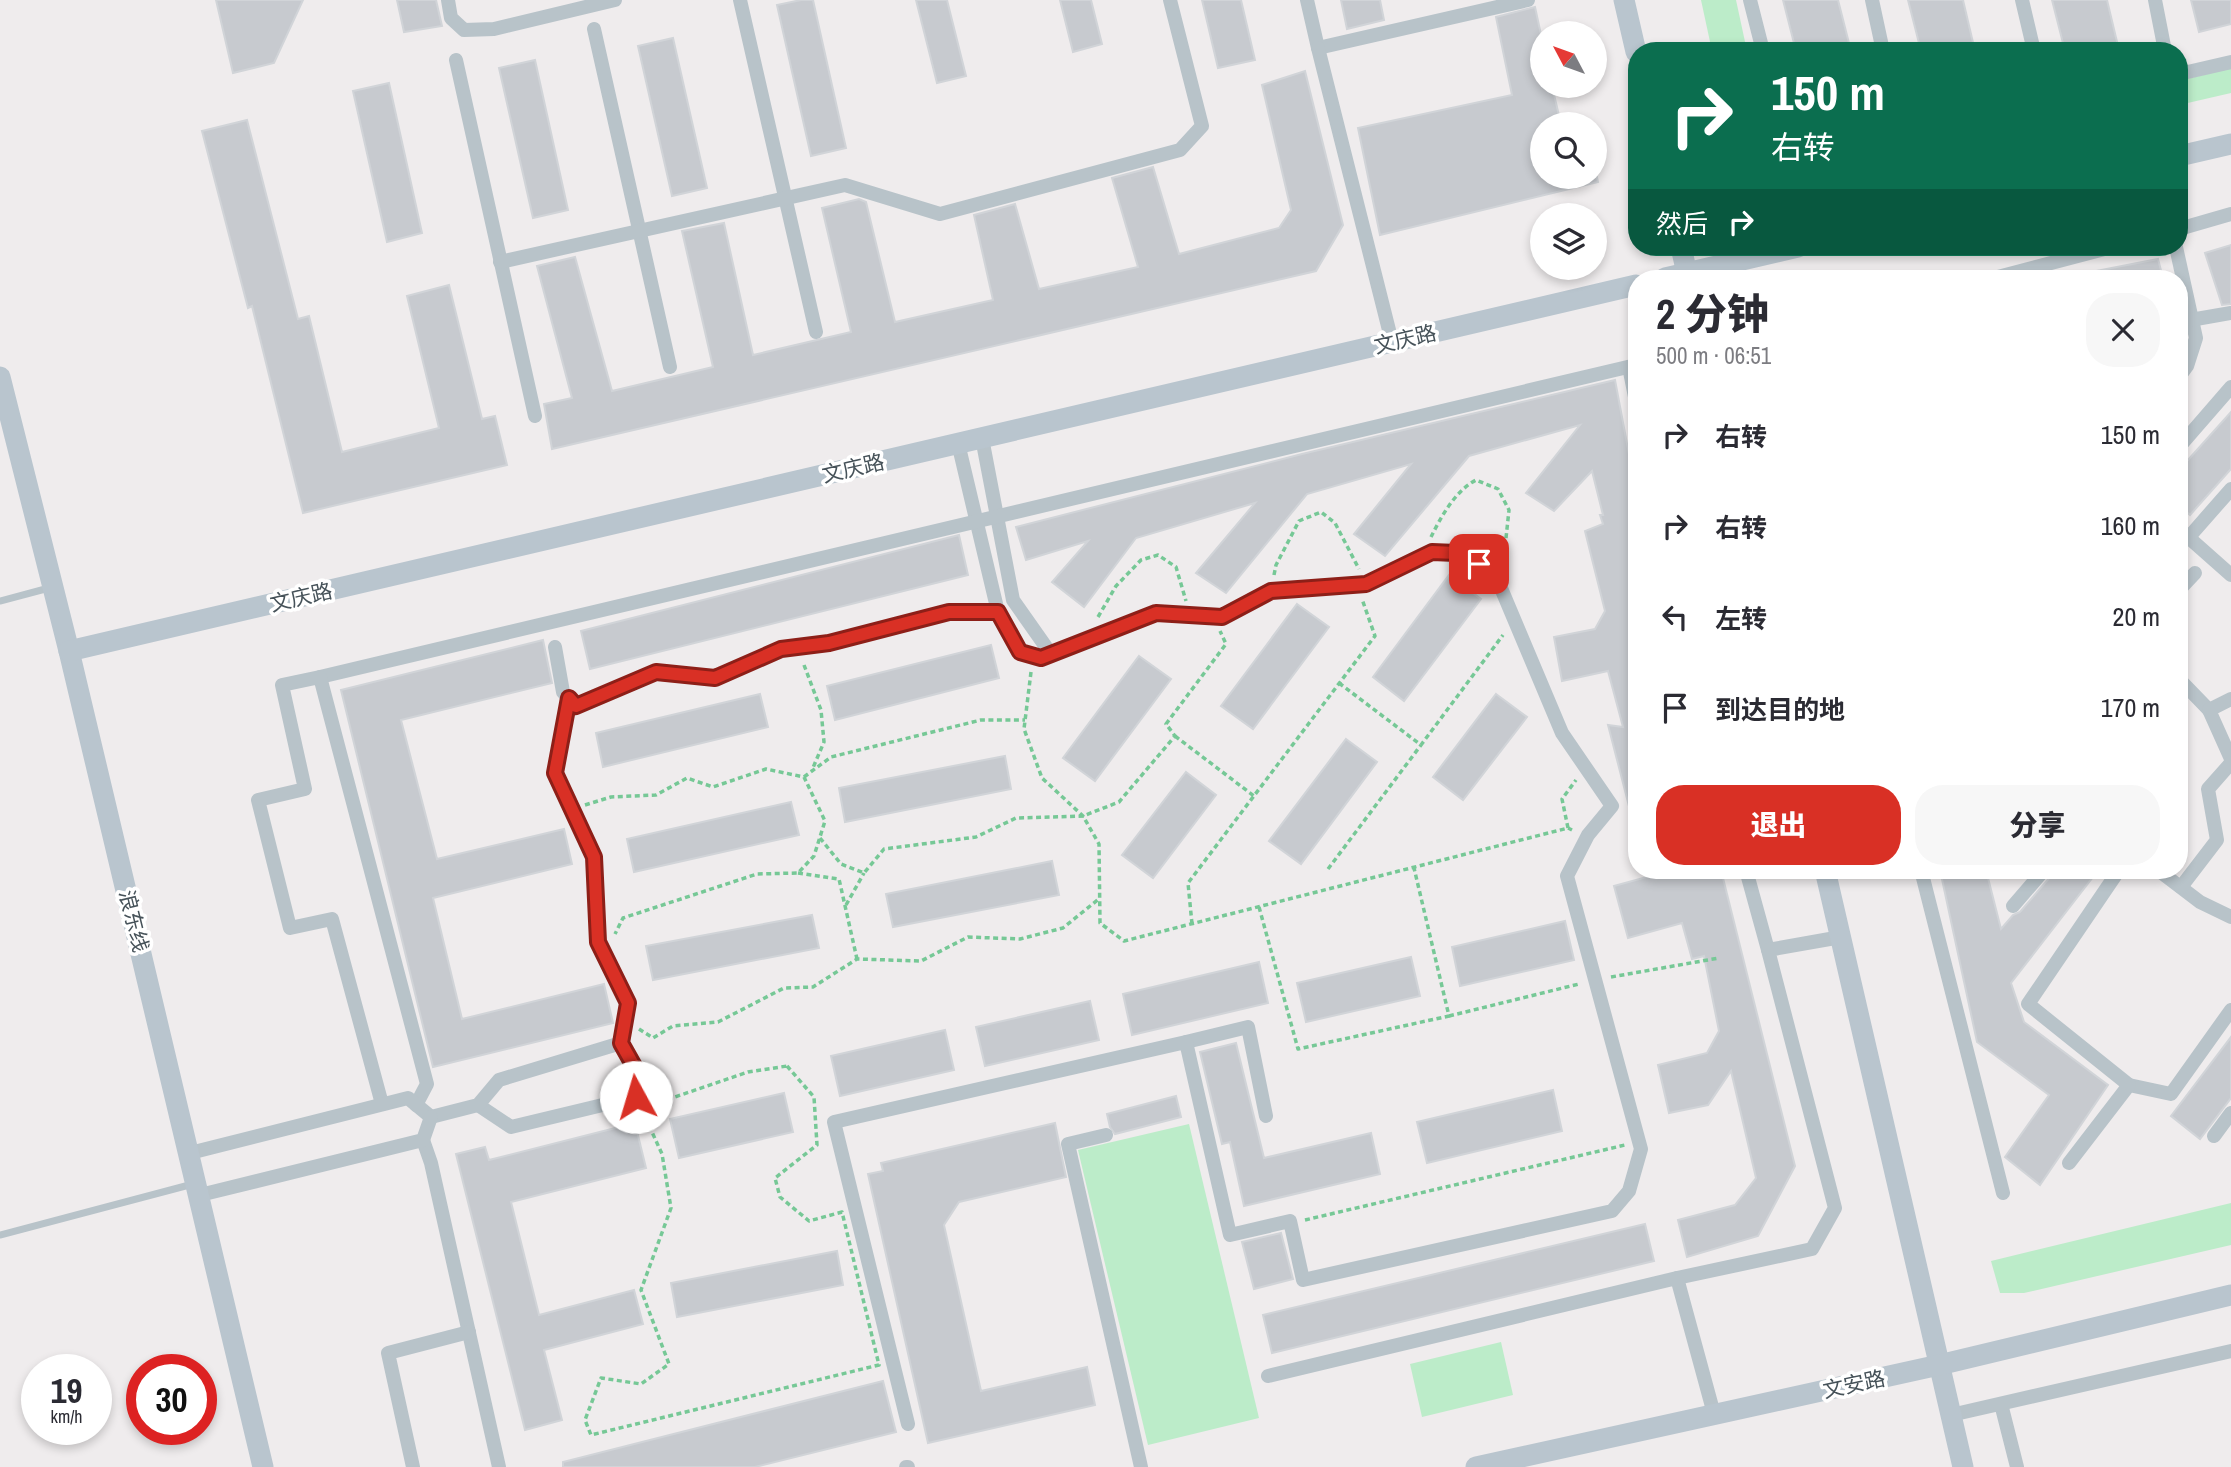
<!DOCTYPE html>
<html lang="zh">
<head>
<meta charset="utf-8">
<style>
	body { margin:0; font-family:"Archivo Narrow","Noto Sans SC",sans-serif; background:#f7f7f7; color:#2b2b33; height:100vh; display:flex; flex-direction:column; font-size:26px; white-space:nowrap }
	* { box-sizing:border-box; margin:0 }
	p { font-size:23px; color:#7c7c81 }
	.icon { flex:none; width:38px; height:38px; fill:none; stroke:currentColor; stroke-width:2; stroke-linecap:round; stroke-linejoin:round }
	.map { position:relative; flex:1; overflow:hidden }
	.sheet { position:absolute; left:1628px; top:270px; width:560px; height:609px; display:flex; flex-direction:column; background:#fff; border-radius:28px; box-shadow:0 4px 10px #0003 }
	.sheet>* { flex:none }
	.top-card { position:absolute; left:1628px; top:42px; width:560px; height:214px; border-radius:28px; box-shadow:0 4px 10px #0003; background:#0b6e4f; color:#fff; overflow:hidden }
	.needle { width:46px; rotate:311deg }
	.buttons { position:absolute; left:1530px; top:21px; display:grid; gap:14px }
	.buttons a { display:grid; place-items:center; width:77px; height:77px; border-radius:50%; background:#fff; box-shadow:0 4px 10px #0003; font-size:35px }
	.speed { position:absolute; left:21px; top:1354px; display:flex; gap:14px; font-size:35px; font-weight:700; text-align:center }
	.speed>* { display:grid; place-content:center; width:91px; height:91px; border-radius:50%; background:#fff; box-shadow:0 4px 10px #0003; line-height:1 }
	.speed small { font-size:18px; font-weight:400 }
	.speed .limit { border:10px solid #d22; background:#fff; color:#111 }
	.pin { position:absolute; display:grid; place-items:center; width:60px; height:60px; color:#fff; margin:-30px; border-radius:14px; box-shadow:0 4px 10px #0006 }
	.me { position:absolute; width:77px; margin:-38px; rotate:354deg; stroke-linejoin:round; filter:drop-shadow(0 0 5px #0008) }
	.turn { display:flex; align-items:center; gap:24px; height:147px; padding:0 28px; font-size:32px }
	.turn .icon { width:91px; height:91px; stroke-width:2.5 }
	.turn b { display:block; font-size:49px; line-height:60px }
	.then { display:flex; align-items:center; height:66px; padding:0 28px; background:#0003; gap:14px; font-size:26px }
	.round { display:grid; place-items:center; flex:none; width:74px; height:74px; border-radius:28px; background:#f7f7f7 }
	.head { display:flex; align-items:center; justify-content:space-between; height:119px; padding:0 28px }
	h1 { font-size:42px; font-weight:800; line-height:52px }
	.action { display:flex; gap:14px; margin-top:auto; padding:14px 28px }
	.action a { flex:1; height:80px; border-radius:28px; background:#d93025; color:#fff; font-size:28px; font-weight:800; line-height:80px; text-align:center }
	.action a+a { background:#f7f7f7; color:#2b2b33 }
	ul { padding:0; list-style:none }
	li { display:flex; align-items:center; gap:21px; height:91px; padding:0 28px }
	li div { flex:1 }
	li b { display:block; font-size:26px }
	li em { font-style:normal }
	.map>svg:first-child { display:block }
	.green { fill:#bcecc9 }
	.building { fill:#c7cacf; stroke:#d1d4d8; stroke-width:2 }
	.lines { fill:none; stroke-linecap:round; stroke-linejoin:round }
	.path { stroke:#76c896; stroke-width:3.5; stroke-dasharray:5 3.5; stroke-linecap:butt }
	.lane { stroke:#b8c3c9; stroke-width:7 }
	.street { stroke:#b8c3c9; stroke-width:14 }
	.secondary { stroke:#b9c5ce; stroke-width:21 }
	.route-casing { stroke:#8d1f18; stroke-width:18 }
	.route { stroke:#d93025; stroke-width:12 }
	.labels { text-anchor:middle; dominant-baseline:central; stroke-width:7; stroke-linejoin:round; paint-order:stroke }
	.street-label { font-size:21px; fill:#465259; stroke:#fff }
</style>
</head>
<body>
<div class="map">
<svg width="2231" height="1467" viewBox="0 0 2231 1467">
	<rect width="100%" height="100%" fill="#efeced"/>
	<g class="green">
		<path d="M1701,0H1736L1747,51H1712Z"/>
		<path d="M2231,68V93L2179,105V81Z"/>
		<path d="M1189,1124L1259,1418L1148,1445L1078,1150Z"/>
		<path d="M2231,1203V1245L2024,1293H2000L1991,1261Z"/>
		<path d="M1501,1342L1513,1395L1422,1417L1410,1364Z"/>
	</g>
	<g class="building">
		<path d="M216,0H303L274,63L233,73Z"/>
		<path d="M397,0H436L442,26L404,32Z"/>
		<path d="M801,0H813L846,148L811,156L777,5Z"/>
		<path d="M916,0H947L966,76L937,83Z"/>
		<path d="M1060,0H1091L1102,44L1073,52Z"/>
		<path d="M1202,0H1241L1255,60L1218,68Z"/>
		<path d="M1341,0H1380L1384,20L1347,29Z"/>
		<path d="M1783,0H1838L1851,51H1796Z"/>
		<path d="M1908,0H1963L1975,51H1921Z"/>
		<path d="M2052,0H2107L2118,46L2098,51H2065Z"/>
		<path d="M2191,0H2231V24L2199,32Z"/>
		<path d="M1535,7L1542,39V86H1552L1561,124H1542V177H1597L1598,182L1380,235L1358,128L1512,95L1496,17Z"/>
		<path d="M673,38L707,188L672,196L638,46Z"/>
		<path d="M535,60L568,210L533,218L499,68Z"/>
		<path d="M1305,71L1343,225L1316,271L552,449L544,404L572,398L537,266L575,257L612,391L713,367L682,231L724,223L753,355L851,332L822,208L859,199L866,202L895,322L993,300L974,215L1015,204L1039,289L1138,267L1112,178L1153,167L1179,254L1279,228L1291,210L1262,85Z"/>
		<path d="M389,83L422,233L387,242L353,91Z"/>
		<path d="M247,120L298,319L309,316L342,452L439,428L407,296L449,285L482,419L495,416L507,465L303,513L252,306L248,308L202,131Z"/>
		<path d="M2231,245V304L2222,305L2205,253Z"/>
		<path d="M2158,259L2163,278H2097L2096,271Z"/>
		<path d="M1615,380L1636,491V814H1631L1608,725L1623,727L1608,671L1562,681L1554,637L1595,629L1605,611L1585,531L1603,524L1600,515H1603L1592,471L1554,511L1526,493L1580,425L1469,456L1385,556L1354,534L1411,464L1307,494L1226,593L1196,573L1255,503L1136,538L1084,607L1052,582L1088,541L1026,560L1016,527L1302,454Z"/>
		<path d="M2231,412V469L2190,515L2179,505V470Z"/>
		<path d="M959,535L968,575L590,669L581,631Z"/>
		<path d="M1449,575L1481,599L1404,701L1373,677Z"/>
		<path d="M1297,604L1329,627L1253,729L1221,706Z"/>
		<path d="M543,640L552,683L401,720L437,859L564,829L572,864L433,898L462,1019L604,984L613,1023L433,1067L341,690Z"/>
		<path d="M991,645L999,678L835,720L827,686Z"/>
		<path d="M1139,656L1171,679L1095,781L1063,758Z"/>
		<path d="M760,694L768,727L603,767L596,733Z"/>
		<path d="M1496,694L1527,717L1463,800L1433,777Z"/>
		<path d="M1346,739L1377,762L1301,864L1269,841Z"/>
		<path d="M1005,756L1011,789L845,822L839,788Z"/>
		<path d="M1186,772L1216,795L1153,878L1122,855Z"/>
		<path d="M791,802L799,835L634,872L627,839Z"/>
		<path d="M1052,861L1059,895L893,927L886,894Z"/>
		<path d="M1661,870H1721L1795,1166L1758,1236L1687,1257L1678,1220L1735,1205L1756,1178L1731,1071L1708,1105L1669,1113L1658,1065L1707,1053L1719,1031L1704,956L1692,959L1682,923L1628,938L1614,886L1658,874Z"/>
		<path d="M1940,870H1986L2001,929L2013,915L2020,912L2051,876L2053,870H2083L2093,877L2011,983L2024,1022L2108,1085L2040,1185L2005,1157L2049,1095L1977,1042Z"/>
		<path d="M812,915L819,948L653,980L646,946Z"/>
		<path d="M1565,921L1574,960L1460,986L1452,947Z"/>
		<path d="M1411,957L1420,996L1306,1022L1297,983Z"/>
		<path d="M1259,962L1268,1003L1132,1035L1123,994Z"/>
		<path d="M1090,1001L1099,1040L985,1066L976,1027Z"/>
		<path d="M945,1030L954,1070L840,1096L831,1056Z"/>
		<path d="M2231,1037V1098L2200,1139L2171,1116Z"/>
		<path d="M1236,1043L1264,1158L1371,1133L1380,1174L1244,1206L1230,1142L1222,1144L1200,1052Z"/>
		<path d="M1553,1090L1562,1131L1427,1163L1417,1122Z"/>
		<path d="M784,1093L793,1132L679,1158L670,1119Z"/>
		<path d="M1176,1096L1181,1117L1115,1134L1110,1127L1107,1114Z"/>
		<path d="M635,1123L646,1168L511,1202L539,1315L634,1290L643,1324L544,1350L562,1420L525,1430L456,1154L485,1147L489,1160Z"/>
		<path d="M1055,1123L1066,1177L959,1202L944,1225L981,1391L1087,1367L1095,1405L928,1443L868,1174L883,1171L881,1163Z"/>
		<path d="M1645,1224L1654,1261L1272,1353L1263,1315Z"/>
		<path d="M1281,1233L1293,1279L1254,1289L1242,1242Z"/>
		<path d="M837,1251L843,1285L677,1317L671,1283Z"/>
		<path d="M883,1381L896,1432L755,1467H563V1462Z"/>
	</g>
	<g class="lines">
		<g class="path">
			<path d="M1431,537C1441,517 1455,491 1476,480L1498,489L1509,510L1503,566"/>
			<path d="M1274,575L1276,565L1299,521L1321,512L1335,523L1359,569"/>
			<path d="M1098,617L1116,586L1141,560L1158,555L1176,567L1186,601"/>
			<path d="M804,665L821,710L824,742L812,770"/>
			<path d="M1031,672L1024,729L1042,778L1083,816L1099,844L1100,923L1124,941L1568,828L1572,830"/>
			<path d="M1339,683L1421,745L1503,635"/>
			<path d="M1175,736L1254,796"/>
			<path d="M804,777L831,757L981,720H1025"/>
			<path d="M585,805L611,797L656,795L687,778L713,787L766,769L804,777L825,821L814,856L798,873L757,874L623,918L615,934"/>
			<path d="M1568,828L1562,799L1576,780"/>
			<path d="M820,838L841,864L864,873L884,849L976,837L1016,818L1083,816L1119,802L1175,736L1166,724L1226,644L1220,631"/>
			<path d="M1328,869L1421,745"/>
			<path d="M798,873L839,879L857,959"/>
			<path d="M846,905L864,873"/>
			<path d="M1259,907L1298,1049L1449,1016L1414,868"/>
			<path d="M1192,924L1188,883L1375,636L1362,599"/>
			<path d="M1611,977L1719,958"/>
			<path d="M1449,1016L1579,984"/>
			<path d="M639,1029L653,1038L673,1026L718,1022L784,988L813,987L857,959L921,961L968,937L1020,939L1063,928L1100,898"/>
			<path d="M787,1066L814,1097L817,1145L775,1178L780,1197L809,1221L842,1212L879,1365L591,1435L585,1420L601,1378L641,1384L669,1364L641,1290L671,1208L662,1154L636,1097L669,1099L748,1072Z"/>
			<path d="M1305,1220L1625,1145"/>
		</g>
		<g class="lane">
			<path d="M0,601L49,588"/>
			<path d="M0,1235L193,1184"/>
		</g>
		<g class="street">
			<path d="M448,0L451,18L464,30L494,29L615,0"/>
			<path d="M740,0L816,332"/>
			<path d="M1307,0L1318,48L1528,0"/>
			<path d="M1750,0L1763,51"/>
			<path d="M1872,0L1883,51"/>
			<path d="M2022,0L2034,51"/>
			<path d="M2155,0L2165,51"/>
			<path d="M594,29L670,367"/>
			<path d="M1318,48L1392,342"/>
			<path d="M456,60L535,416"/>
			<path d="M2179,74L2231,62"/>
			<path d="M2179,229L2231,214"/>
			<path d="M2176,247L2196,338L2187,366L2179,377"/>
			<path d="M500,262L845,185L940,214L1180,150L1202,126L1170,0"/>
			<path d="M1994,278L2112,247"/>
			<path d="M2179,322L2231,313"/>
			<path d="M1629,367L1636,402"/>
			<path d="M982,438L1013,600L1051,654"/>
			<path d="M2179,447L2231,387"/>
			<path d="M2179,529L2231,575"/>
			<path d="M2189,537L2231,489"/>
			<path d="M2179,590L2195,573"/>
			<path d="M555,647L563,692L576,706L656,672L715,678L781,649L829,643L949,612H998L958,443"/>
			<path d="M320,677L1636,365"/>
			<path d="M2179,679L2209,710"/>
			<path d="M2231,699L2209,710L2231,759"/>
			<path d="M1746,870L1768,950"/>
			<path d="M1921,870L2003,1193"/>
			<path d="M2158,870L2200,902L2231,917"/>
			<path d="M2181,887L2217,840L2208,789L2231,763"/>
			<path d="M2013,906L2044,870"/>
			<path d="M1186,1042L1248,1027L1266,1116"/>
			<path d="M2129,1085L2171,1094L2231,1010"/>
			<path d="M382,1104L332,919L290,928L258,800L305,789L282,685L320,677L427,1084L416,1105"/>
			<path d="M478,1105L511,1127L636,1097L635,1068L621,1043"/>
			<path d="M1106,1135L1068,1144L1141,1467"/>
			<path d="M2214,1136L2231,1113"/>
			<path d="M423,1140L431,1163L499,1467"/>
			<path d="M190,1153L408,1098L431,1117L478,1105L499,1080L621,1043L628,1004L598,942L594,857L555,773L569,698"/>
			<path d="M2069,1163L2129,1085L2028,1004L2119,870"/>
			<path d="M200,1195L423,1140L431,1117"/>
			<path d="M1677,1278L1812,1249L1835,1208L1768,950L1841,937"/>
			<path d="M1268,1376L1677,1278L1714,1414"/>
			<path d="M2001,1404L2017,1467"/>
			<path d="M1951,1415L2231,1351"/>
			<path d="M908,1424L834,1122L1186,1042L1230,1235L1290,1221L1303,1280L1612,1211L1629,1191L1641,1149L1567,876L1588,835L1612,806L1562,733L1498,581L1479,564L1456,553L1431,552L1366,584L1271,591L1222,617L1156,613L1041,658L1021,652L998,612"/>
			<path d="M413,1467L388,1353L469,1332"/>
			<path d="M906,1467H908"/>
		</g>
		<g class="secondary">
			<path d="M1624,0L1636,52"/>
			<path d="M2179,156L2231,144"/>
			<path d="M1681,247L1688,278"/>
			<path d="M1665,278L1798,247"/>
			<path d="M0,377L69,651L263,1467"/>
			<path d="M69,651L1636,285"/>
			<path d="M1825,870L1963,1467"/>
			<path d="M1476,1467L1939,1365L2231,1295"/>
		</g>
	</g>
	<g class="lines">
		<g class="route-casing">
			<path id="route" d="M636,1097L635,1068L621,1043L628,1003L598,942L594,857L555,773L569,698L576,706L656,672L715,678L781,649L829,643L949,612H998L1020,652L1041,658L1156,613L1222,617L1271,591L1366,584L1432,552L1456,553L1479,564"/>
		</g>
		<use href="#route" class="route"/>
	</g>
	<g class="labels">
		<g class="street-label">
			<text transform="translate(1405 339) rotate(-13)">文庆路</text>
			<text transform="translate(853 468) rotate(-13)">文庆路</text>
			<text transform="translate(301 597) rotate(-13)">文庆路</text>
			<text transform="translate(134 921) rotate(76)">浪东线</text>
			<text transform="translate(1854 1384) rotate(-12)">文安路</text>
		</g>
	</g>
</svg>
<div class="buttons">
<a><svg class="needle" viewBox="-14 -14 28 28"><path d="M0-13l5 13h-10z" fill="#e53935"/><path d="M0 13l5-13h-10z" fill="#7c7c81"/></svg></a>
<a><svg class="icon" aria-label="search" viewBox="0 0 24 24"><circle cx="10" cy="10" r="6"/><path d="M15 15l6 6"/></svg></a>
<a><svg class="icon" aria-label="layers" viewBox="0 0 24 24"><path d="M12 4l9 5-9 5-9-5zM3 14l9 5 9-5"/></svg></a>
</div>
<div class="speed"><div>19<small>km/h</small></div><div class="limit">30</div></div>
<div class="pin" style="left:1479px;top:564px;background:#d93025"><svg class="icon" aria-label="arrive" viewBox="0 0 24 24"><path d="M6 21V4h12l-3 4 3 4H6"/></svg></div>
<svg class="me" style="left:636px;top:1097px" viewBox="-20 -20 40 40"><circle r="19" fill="#fff"/><path d="M0-13L10 11 0 6-10 11z" fill="#d93025"/></svg>
<div class="top-card">
<div class="turn"><svg class="icon" aria-label="right" viewBox="0 0 24 24"><path d="M7 20v-9h11M14 6l5 5-5 5"/></svg><div><b>150 m</b>右转</div></div>
<div class="then">然后<svg class="icon" aria-label="right" viewBox="0 0 24 24"><path d="M7 20v-9h11M14 6l5 5-5 5"/></svg></div>
</div>
<section class="sheet">
<div class="head"><div><h1>2 分钟</h1><p>500 m · 06:51</p></div><a class="round"><svg class="icon" aria-label="close" viewBox="0 0 24 24"><path d="M6 6l12 12M18 6L6 18"/></svg></a></div>
<ul>
<li><svg class="icon" aria-label="right" viewBox="0 0 24 24"><path d="M7 20v-9h11M14 6l5 5-5 5"/></svg><div><b>右转</b></div><em>150 m</em></li>
<li><svg class="icon" aria-label="right" viewBox="0 0 24 24"><path d="M7 20v-9h11M14 6l5 5-5 5"/></svg><div><b>右转</b></div><em>160 m</em></li>
<li><svg class="icon" aria-label="left" viewBox="0 0 24 24"><path d="M17 20v-9H6M10 6l-5 5 5 5"/></svg><div><b>左转</b></div><em>20 m</em></li>
<li><svg class="icon" aria-label="arrive" viewBox="0 0 24 24"><path d="M6 21V4h12l-3 4 3 4H6"/></svg><div><b>到达目的地</b></div><em>170 m</em></li>
</ul>
<div class="action"><a>退出</a><a>分享</a></div>
</section>
</div>
</body>
</html>
